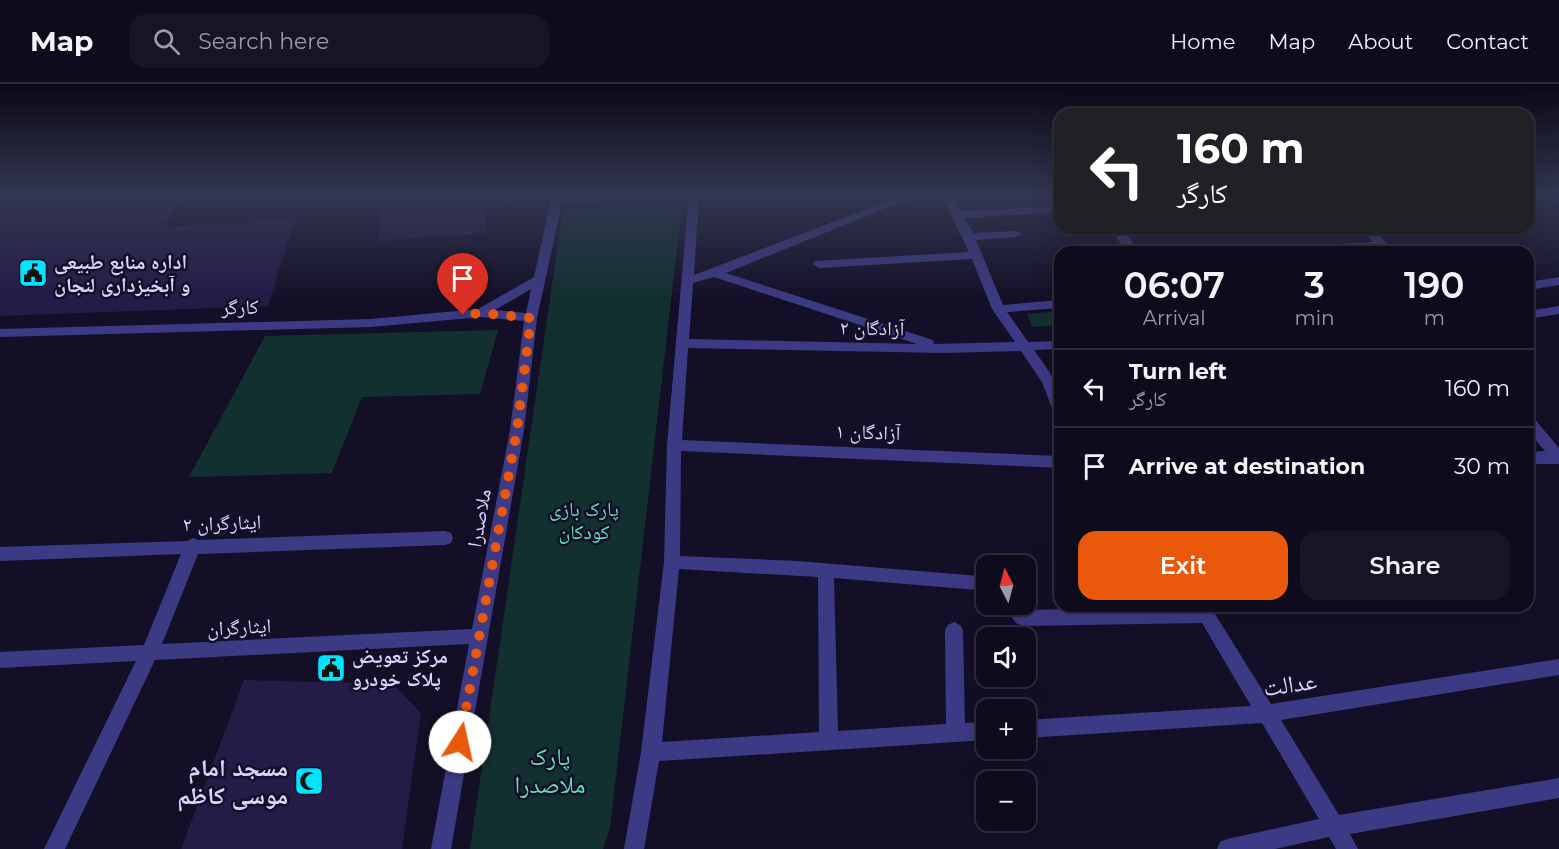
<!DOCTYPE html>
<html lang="en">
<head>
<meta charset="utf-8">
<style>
	body { margin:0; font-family:Montserrat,"Noto Naskh Arabic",sans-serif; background:#171425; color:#f1f3f6; height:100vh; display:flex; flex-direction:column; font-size:22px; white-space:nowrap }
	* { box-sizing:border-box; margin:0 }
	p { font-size:20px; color:#9b9ba3 }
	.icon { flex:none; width:33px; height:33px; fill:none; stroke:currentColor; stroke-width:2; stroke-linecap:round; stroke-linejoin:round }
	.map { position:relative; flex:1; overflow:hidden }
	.panel { position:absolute; left:1054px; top:162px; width:480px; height:366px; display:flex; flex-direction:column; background:#0e0b1c; border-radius:18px; box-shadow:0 6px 24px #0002,0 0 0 2px #2e2b3b }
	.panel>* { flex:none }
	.banner { position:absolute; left:1054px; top:24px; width:480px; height:126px; border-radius:18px; box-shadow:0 6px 24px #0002,0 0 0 2px #2e2b3b; background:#202124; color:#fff; overflow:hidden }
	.needle { width:39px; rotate:354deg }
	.buttons { position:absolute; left:976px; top:471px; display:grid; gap:12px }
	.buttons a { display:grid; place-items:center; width:60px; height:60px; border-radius:12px; background:#0e0b1c; box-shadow:0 6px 24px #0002,0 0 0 2px #2e2b3b; font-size:30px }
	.pin { position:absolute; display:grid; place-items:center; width:51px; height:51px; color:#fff; margin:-62px -26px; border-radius:50% 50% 50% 0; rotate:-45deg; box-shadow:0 0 6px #0007 }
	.pin .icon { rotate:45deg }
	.me { position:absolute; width:66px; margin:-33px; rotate:10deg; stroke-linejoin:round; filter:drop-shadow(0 0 4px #0008) }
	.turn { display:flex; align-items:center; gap:21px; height:126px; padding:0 24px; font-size:27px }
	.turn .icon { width:78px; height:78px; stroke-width:2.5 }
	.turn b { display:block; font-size:42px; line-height:51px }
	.eta { display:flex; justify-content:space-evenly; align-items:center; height:102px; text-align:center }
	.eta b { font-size:36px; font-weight:600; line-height:42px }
	.primary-button { display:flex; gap:12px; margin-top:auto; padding:12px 24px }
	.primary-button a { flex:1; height:69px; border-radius:18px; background:#ea580c; color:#fff; font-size:24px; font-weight:600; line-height:69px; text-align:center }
	.primary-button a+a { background:#171425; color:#f1f3f6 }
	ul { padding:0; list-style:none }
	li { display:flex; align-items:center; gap:18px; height:78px; padding:0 24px; border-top:2px solid #2e2b3b }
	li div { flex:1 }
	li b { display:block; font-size:22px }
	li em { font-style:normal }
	header { display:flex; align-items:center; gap:36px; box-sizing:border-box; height:84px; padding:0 30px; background:#0e0b1c; border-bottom:2px solid #2e2b3b }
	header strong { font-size:28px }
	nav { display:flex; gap:33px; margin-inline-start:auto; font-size:21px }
	.search { width:420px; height:54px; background:#171425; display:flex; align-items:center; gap:15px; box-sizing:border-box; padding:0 21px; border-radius:18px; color:#9b9ba3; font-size:22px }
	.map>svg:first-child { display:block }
	.green { fill:#12302f }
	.building { fill:#241b47 }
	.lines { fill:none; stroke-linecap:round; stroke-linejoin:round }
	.minor { fill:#3d3a85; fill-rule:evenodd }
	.route { stroke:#ea580c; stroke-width:10; stroke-dasharray:0 18 }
	.labels { text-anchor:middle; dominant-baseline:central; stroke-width:5; stroke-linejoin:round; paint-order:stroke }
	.poi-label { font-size:20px; font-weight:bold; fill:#d9d4ff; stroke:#130f26; text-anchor:start }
	.street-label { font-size:20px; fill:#d9d4ff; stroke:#130f26 }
	.park-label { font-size:20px; fill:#5fe0c0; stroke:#130f26 }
	.near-street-label { font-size:24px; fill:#d9d4ff; stroke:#130f26 }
	.near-park-label { font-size:24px; fill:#5fe0c0; stroke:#130f26 }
	.near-poi-label { font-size:24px; font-weight:bold; fill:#d9d4ff; stroke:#130f26; text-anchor:end }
</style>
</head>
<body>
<header>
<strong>Map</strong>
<div class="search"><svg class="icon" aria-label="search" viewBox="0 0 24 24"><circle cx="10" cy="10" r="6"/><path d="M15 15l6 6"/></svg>Search here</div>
<nav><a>Home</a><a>Map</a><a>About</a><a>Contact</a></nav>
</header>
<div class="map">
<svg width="1559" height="765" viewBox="0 0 1559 765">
	<rect width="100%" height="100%" fill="#130f26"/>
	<g class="green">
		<path d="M682,121L610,744L603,765H470L563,125Z"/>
		<path d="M1060,227V241L1032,243L1027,230Z"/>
		<path d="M498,246L480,310L362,313L332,389L189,393L265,252Z"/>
	</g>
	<g class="building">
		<path d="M0,110H180L164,143L295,135L268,222L0,232Z"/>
		<path d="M384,110H486L485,149L378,157Z"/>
		<path d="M244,596L393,600L421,629L402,765H181Z"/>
	</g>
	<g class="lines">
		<g class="minor">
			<path d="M552,110H563V112L665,110L660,113L562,119L537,234L524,346L451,765H431L469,560L155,576L65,765H44L136,577L0,584V568L144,561L181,470L0,477V463L187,457L193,454L198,456L445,447L451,449L453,454L451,459L445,461L198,470L162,560L472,545L510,346L524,237L481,233L371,243L0,253V245L371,235L478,225L534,193ZM531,205L526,229L495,226Z"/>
			<path d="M689,110H699L694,191L906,110H921L726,189L933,256L934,260L1015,258L992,225L972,175L819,184L813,180L815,177L969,168L941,110H952L961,127L1060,122V128L964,134L973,149L1016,147L1022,150L1016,153L976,156L1003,221L1060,216V224L1007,228L1028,258L1060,257V265L1034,266C1053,293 1060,299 1060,333L1055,332L1042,298L1021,267L944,269L688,264L682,356L1060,372V384L681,367L680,472L797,477L979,492L987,495V510L977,506L834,494L838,647L946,640L945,546L948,541L954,538L960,541L963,546L965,639L987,638V656L659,677L644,765H624L641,668L664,478L667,361ZM714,193L917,260L689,255L693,199ZM679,485L818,493L819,648L662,658Z"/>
			<path d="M1072,144H1123L1138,168H1126L1112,146L1066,151L1060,148Z"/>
			<path d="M1361,144H1373L1391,165L1389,168H1381L1378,165L1257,168L1263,164L1373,158Z"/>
			<path d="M1559,193V201L1528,206V198Z"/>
			<path d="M1559,222V230L1528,235V227Z"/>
			<path d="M1528,332L1533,333L1559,364V380H1528V368L1545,367L1528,347Z"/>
			<path d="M1002,520H1021L1026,526L1210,522L1271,620L1559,575V591L1281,636L1339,731L1559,694V714L1350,750L1358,765H1336L1329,753L1275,765H1217L1220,758L1227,755L1319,735L1262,639L1026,654V636L1251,622L1202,539L1022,542L1016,539Z"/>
		</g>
	</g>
	<linearGradient id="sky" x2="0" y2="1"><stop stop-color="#0a0815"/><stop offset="0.51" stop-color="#333752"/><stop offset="1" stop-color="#333752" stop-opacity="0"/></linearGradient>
	<rect width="1559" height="217" fill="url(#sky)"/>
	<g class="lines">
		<path class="route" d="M460,658L517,346L531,234L481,229L463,231"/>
	</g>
	<defs>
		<g id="civic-square" transform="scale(1.5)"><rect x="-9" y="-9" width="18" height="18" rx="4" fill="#00e5ff" stroke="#130f26"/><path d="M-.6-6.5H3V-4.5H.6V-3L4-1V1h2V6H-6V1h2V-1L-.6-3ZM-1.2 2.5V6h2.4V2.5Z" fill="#111"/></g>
		<g id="mosque-square" transform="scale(1.5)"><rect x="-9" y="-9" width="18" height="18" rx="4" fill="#00e5ff" stroke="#130f26"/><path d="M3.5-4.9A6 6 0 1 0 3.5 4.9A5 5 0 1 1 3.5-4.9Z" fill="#111"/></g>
	</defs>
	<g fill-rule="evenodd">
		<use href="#civic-square" x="33" y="189"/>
		<use href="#civic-square" x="331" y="584"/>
		<use href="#mosque-square" x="309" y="697"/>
	</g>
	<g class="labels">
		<g class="poi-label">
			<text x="54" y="178">اداره منابع طبیعی<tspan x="54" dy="23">و آبخیزداری لنجان</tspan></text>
			<text x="352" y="572">مرکز تعویض<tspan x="352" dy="23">پلاک خودرو</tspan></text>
		</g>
		<g class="street-label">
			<text transform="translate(240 223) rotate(-1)">کارگر</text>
			<text transform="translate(872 244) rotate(1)">آزادگان ۲</text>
			<text transform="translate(868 348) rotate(2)">آزادگان ۱</text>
			<text transform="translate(479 434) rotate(-80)">ملاصدرا</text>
			<text transform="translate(222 439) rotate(-2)">ایثارگران ۲</text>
			<text transform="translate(239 543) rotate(-3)">ایثارگران</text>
		</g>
		<g class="park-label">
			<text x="584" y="425">پارک بازی<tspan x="584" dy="23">کودکان</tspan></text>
		</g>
		<g class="near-street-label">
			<text transform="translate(1290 600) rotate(-8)">عدالت</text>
		</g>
		<g class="near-park-label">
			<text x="550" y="672">پارک<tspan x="550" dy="28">ملاصدرا</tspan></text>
		</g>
		<g class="near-poi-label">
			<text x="288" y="683">مسجد امام<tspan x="288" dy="28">موسی کاظم</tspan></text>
		</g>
	</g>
</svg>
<div class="buttons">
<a><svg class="needle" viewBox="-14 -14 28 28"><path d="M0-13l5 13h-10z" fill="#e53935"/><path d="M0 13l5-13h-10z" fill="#9b9ba3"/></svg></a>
<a><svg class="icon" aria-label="sound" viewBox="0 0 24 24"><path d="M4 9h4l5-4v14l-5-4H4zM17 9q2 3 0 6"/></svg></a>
<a>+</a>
<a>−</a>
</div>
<div class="pin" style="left:463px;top:231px;background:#d93025"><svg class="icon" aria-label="arrive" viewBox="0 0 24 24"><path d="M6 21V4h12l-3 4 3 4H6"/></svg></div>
<svg class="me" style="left:460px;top:658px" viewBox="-20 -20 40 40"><circle r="19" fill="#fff"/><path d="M0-13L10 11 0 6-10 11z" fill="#ea580c"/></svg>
<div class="banner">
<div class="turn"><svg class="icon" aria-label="left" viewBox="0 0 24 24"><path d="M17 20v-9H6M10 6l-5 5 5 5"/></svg><div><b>160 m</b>کارگر</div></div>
</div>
<section class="panel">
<div class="eta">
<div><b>06:07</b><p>Arrival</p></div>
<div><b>3</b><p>min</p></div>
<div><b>190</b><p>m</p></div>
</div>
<ul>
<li><svg class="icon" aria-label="left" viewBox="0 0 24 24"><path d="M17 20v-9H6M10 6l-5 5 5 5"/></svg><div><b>Turn left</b><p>کارگر</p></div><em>160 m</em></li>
<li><svg class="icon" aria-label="arrive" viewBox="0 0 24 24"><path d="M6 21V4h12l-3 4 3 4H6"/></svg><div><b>Arrive at destination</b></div><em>30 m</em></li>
</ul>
<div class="primary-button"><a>Exit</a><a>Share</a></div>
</section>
</div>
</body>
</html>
